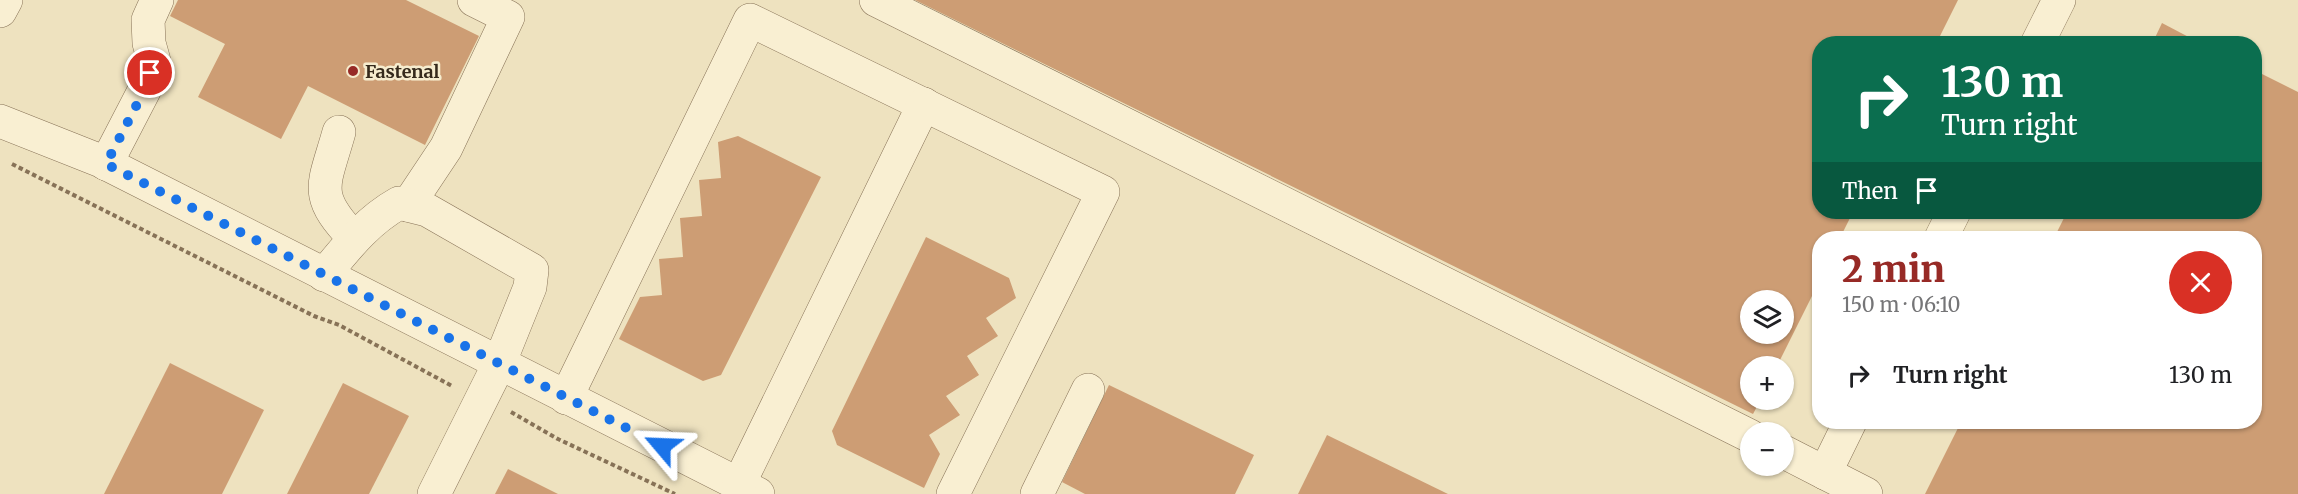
<!DOCTYPE html>
<html lang="en">
<head>
<meta charset="utf-8">
<style>
	body { margin:0; font-family:Merriweather,serif; background:#f6f6f6; color:#202124; height:100vh; display:flex; flex-direction:column; font-size:22px; white-space:nowrap }
	* { box-sizing:border-box; margin:0 }
	p { font-size:20px; color:#757577 }
	.icon { flex:none; width:33px; height:33px; fill:none; stroke:currentColor; stroke-width:2; stroke-linecap:round; stroke-linejoin:round }
	.map { position:relative; flex:1; overflow:hidden }
	.sheet { position:absolute; left:1812px; top:231px; width:450px; height:198px; display:flex; flex-direction:column; background:#fff; border-radius:24px; box-shadow:0 2px 4px #0004 }
	.sheet>* { flex:none }
	.guide { position:absolute; left:1812px; top:36px; width:450px; height:183px; border-radius:24px; box-shadow:0 2px 4px #0004; background:#0b6e4f; color:#fff; overflow:hidden }
	.fabs { position:absolute; left:1740px; top:290px; display:grid; gap:12px }
	.fabs a { display:grid; place-items:center; width:54px; height:54px; border-radius:50%; background:#fff; box-shadow:0 2px 4px #0004; font-size:30px }
	.pin { position:absolute; display:grid; place-items:center; width:51px; height:51px; color:#fff; margin:-26px; border:3px solid #fff; border-radius:50%; box-shadow:0 2px 6px #0007 }
	.me { position:absolute; width:66px; margin:-33px; rotate:296deg; stroke-linejoin:round; filter:drop-shadow(0 0 4px #0008) }
	.turn { display:flex; align-items:center; gap:21px; height:126px; padding:0 30px; font-size:27px }
	.turn .icon { width:78px; height:78px; stroke-width:2.5 }
	.turn b { display:block; font-size:42px; line-height:51px }
	.then { display:flex; align-items:center; height:57px; padding:0 30px; background:#0003; gap:12px; font-size:22px }
	.round { display:grid; place-items:center; flex:none; width:63px; height:63px; border-radius:32px; background:#f6f6f6 }
	.summary { display:flex; align-items:center; justify-content:space-between; height:102px; padding:0 30px }
	h1 { font-size:36px; font-weight:800; line-height:45px; color:#972a26 }
	ul { padding:0; list-style:none }
	li { display:flex; align-items:center; gap:18px; height:84px; padding:0 30px }
	li div { flex:1 }
	li b { display:block; font-size:22px }
	li em { font-style:normal }
	.map>svg:first-child { display:block }
	.building { fill:#cd9d74; fill-rule:evenodd }
	.lines { fill:none; stroke-linecap:round; stroke-linejoin:round }
	.minor-casing { stroke:#877257; stroke-width:34 }
	.path { stroke:#877257; stroke-width:4; stroke-dasharray:4.5 3; stroke-linecap:butt }
	.minor { stroke:#f9efd2; stroke-width:33 }
	.route { stroke:#1a73e8; stroke-width:10; stroke-dasharray:0 18 }
	.poi-dot { fill:#972a26; stroke:#f6ecce; stroke-width:2 }
	.labels { text-anchor:middle; dominant-baseline:central; stroke-width:5; stroke-linejoin:round; paint-order:stroke }
	.poi-label { font-size:18px; font-weight:bold; fill:#362a1c; stroke:#f6ecce; text-anchor:start }
</style>
</head>
<body>
<div class="map">
<svg width="2298" height="494" viewBox="0 0 2298 494">
	<rect width="100%" height="100%" fill="#eee2bf"/>
	<g class="building">
		<path d="M178,0H406L479,36L425,145L308,86L281,139L198,97L225,44L170,16Z"/>
		<path d="M915,0H1958L1936,44H1820V212H1853L1840,238H1820V280L1777,366H1750V399H1761L1753,414ZM1750,300H1784V333H1750Z"/>
		<path d="M2162,23L2202,44H2152Z"/>
		<path d="M2254,70L2298,92V494H1925L1961,422H2254V238H2054L2067,212H2254Z"/>
		<path d="M738,136L821,177L721,375L703,381L619,339L640,297L662,295L659,259L683,257L680,218L702,216L699,180L721,178L718,142Z"/>
		<path d="M926,237L1009,278L1016,298L986,318L998,336L967,356L979,375L946,396L960,415L929,435L940,454L924,488L837,445L832,431Z"/>
		<path d="M170,363L264,410L222,494H104Z"/>
		<path d="M343,383L409,416L369,494H287Z"/>
		<path d="M1109,385L1254,455L1235,494H1085L1062,482Z"/>
		<path d="M1327,435L1448,494H1298Z"/>
		<path d="M508,469L558,494H495Z"/>
	</g>
	<g class="lines">
		<g class="minor-casing">
			<g id="minor">
				<path d="M876,0L1750,436"/>
				<path d="M0,11L6,0"/>
				<path d="M2037,44L2059,0"/>
				<path d="M0,121L101,161L758,494"/>
				<path d="M339,132C324,186 312,194 354,238"/>
				<path d="M106,164L147,85L154,61L149,43L148,20L157,0"/>
				<path d="M408,205L446,148L508,17L474,0"/>
				<path d="M1941,238L1954,212"/>
				<path d="M324,275C347,247 367,221 399,203L427,210L532,270L530,287L499,364L434,494"/>
				<path d="M566,398L750,20L1103,192L953,494"/>
				<path d="M1784,452L1825,473L1850,422"/>
				<path d="M1825,473L1866,494"/>
				<path d="M739,484L924,104"/>
				<path d="M1037,494L1088,390"/>
			</g>
		</g>
		<g class="path">
			<path d="M12,164L314,316L339,325L452,386"/>
			<path d="M511,412L558,439L675,494"/>
		</g>
		<use href="#minor" class="minor"/>
	</g>
	<g class="lines">
		<path class="route" d="M150,73L147,85L106,164L662,446"/>
	</g>
	<circle class="poi-dot" cx="353" cy="71" r="6"/>
	<g class="labels">
		<g class="poi-label">
			<text x="365" y="71">Fastenal</text>
		</g>
	</g>
</svg>
<div class="fabs">
<a><svg class="icon" aria-label="layers" viewBox="0 0 24 24"><path d="M12 4l9 5-9 5-9-5zM3 14l9 5 9-5"/></svg></a>
<a>+</a>
<a>−</a>
</div>
<div class="pin" style="left:150px;top:73px;background:#d93025"><svg class="icon" aria-label="arrive" viewBox="0 0 24 24"><path d="M6 21V4h12l-3 4 3 4H6"/></svg></div>
<svg class="me" style="left:662px;top:446px" viewBox="-20 -20 40 40"><path d="M0-17L14 15 0 8-14 15z" fill="#1a73e8" stroke="#fff" stroke-width="4"/></svg>
<div class="guide">
<div class="turn"><svg class="icon" aria-label="right" viewBox="0 0 24 24"><path d="M7 20v-9h11M14 6l5 5-5 5"/></svg><div><b>130 m</b>Turn right</div></div>
<div class="then">Then<svg class="icon" aria-label="arrive" viewBox="0 0 24 24"><path d="M6 21V4h12l-3 4 3 4H6"/></svg></div>
</div>
<section class="sheet">
<div class="summary"><div><h1>2 min</h1><p>150 m · 06:10</p></div><a class="round" style="background:#d93025;color:#fff"><svg class="icon" aria-label="close" viewBox="0 0 24 24"><path d="M6 6l12 12M18 6L6 18"/></svg></a></div>
<ul>
<li><svg class="icon" aria-label="right" viewBox="0 0 24 24"><path d="M7 20v-9h11M14 6l5 5-5 5"/></svg><div><b>Turn right</b></div><em>130 m</em></li>
</ul>
</section>
</div>
</body>
</html>
